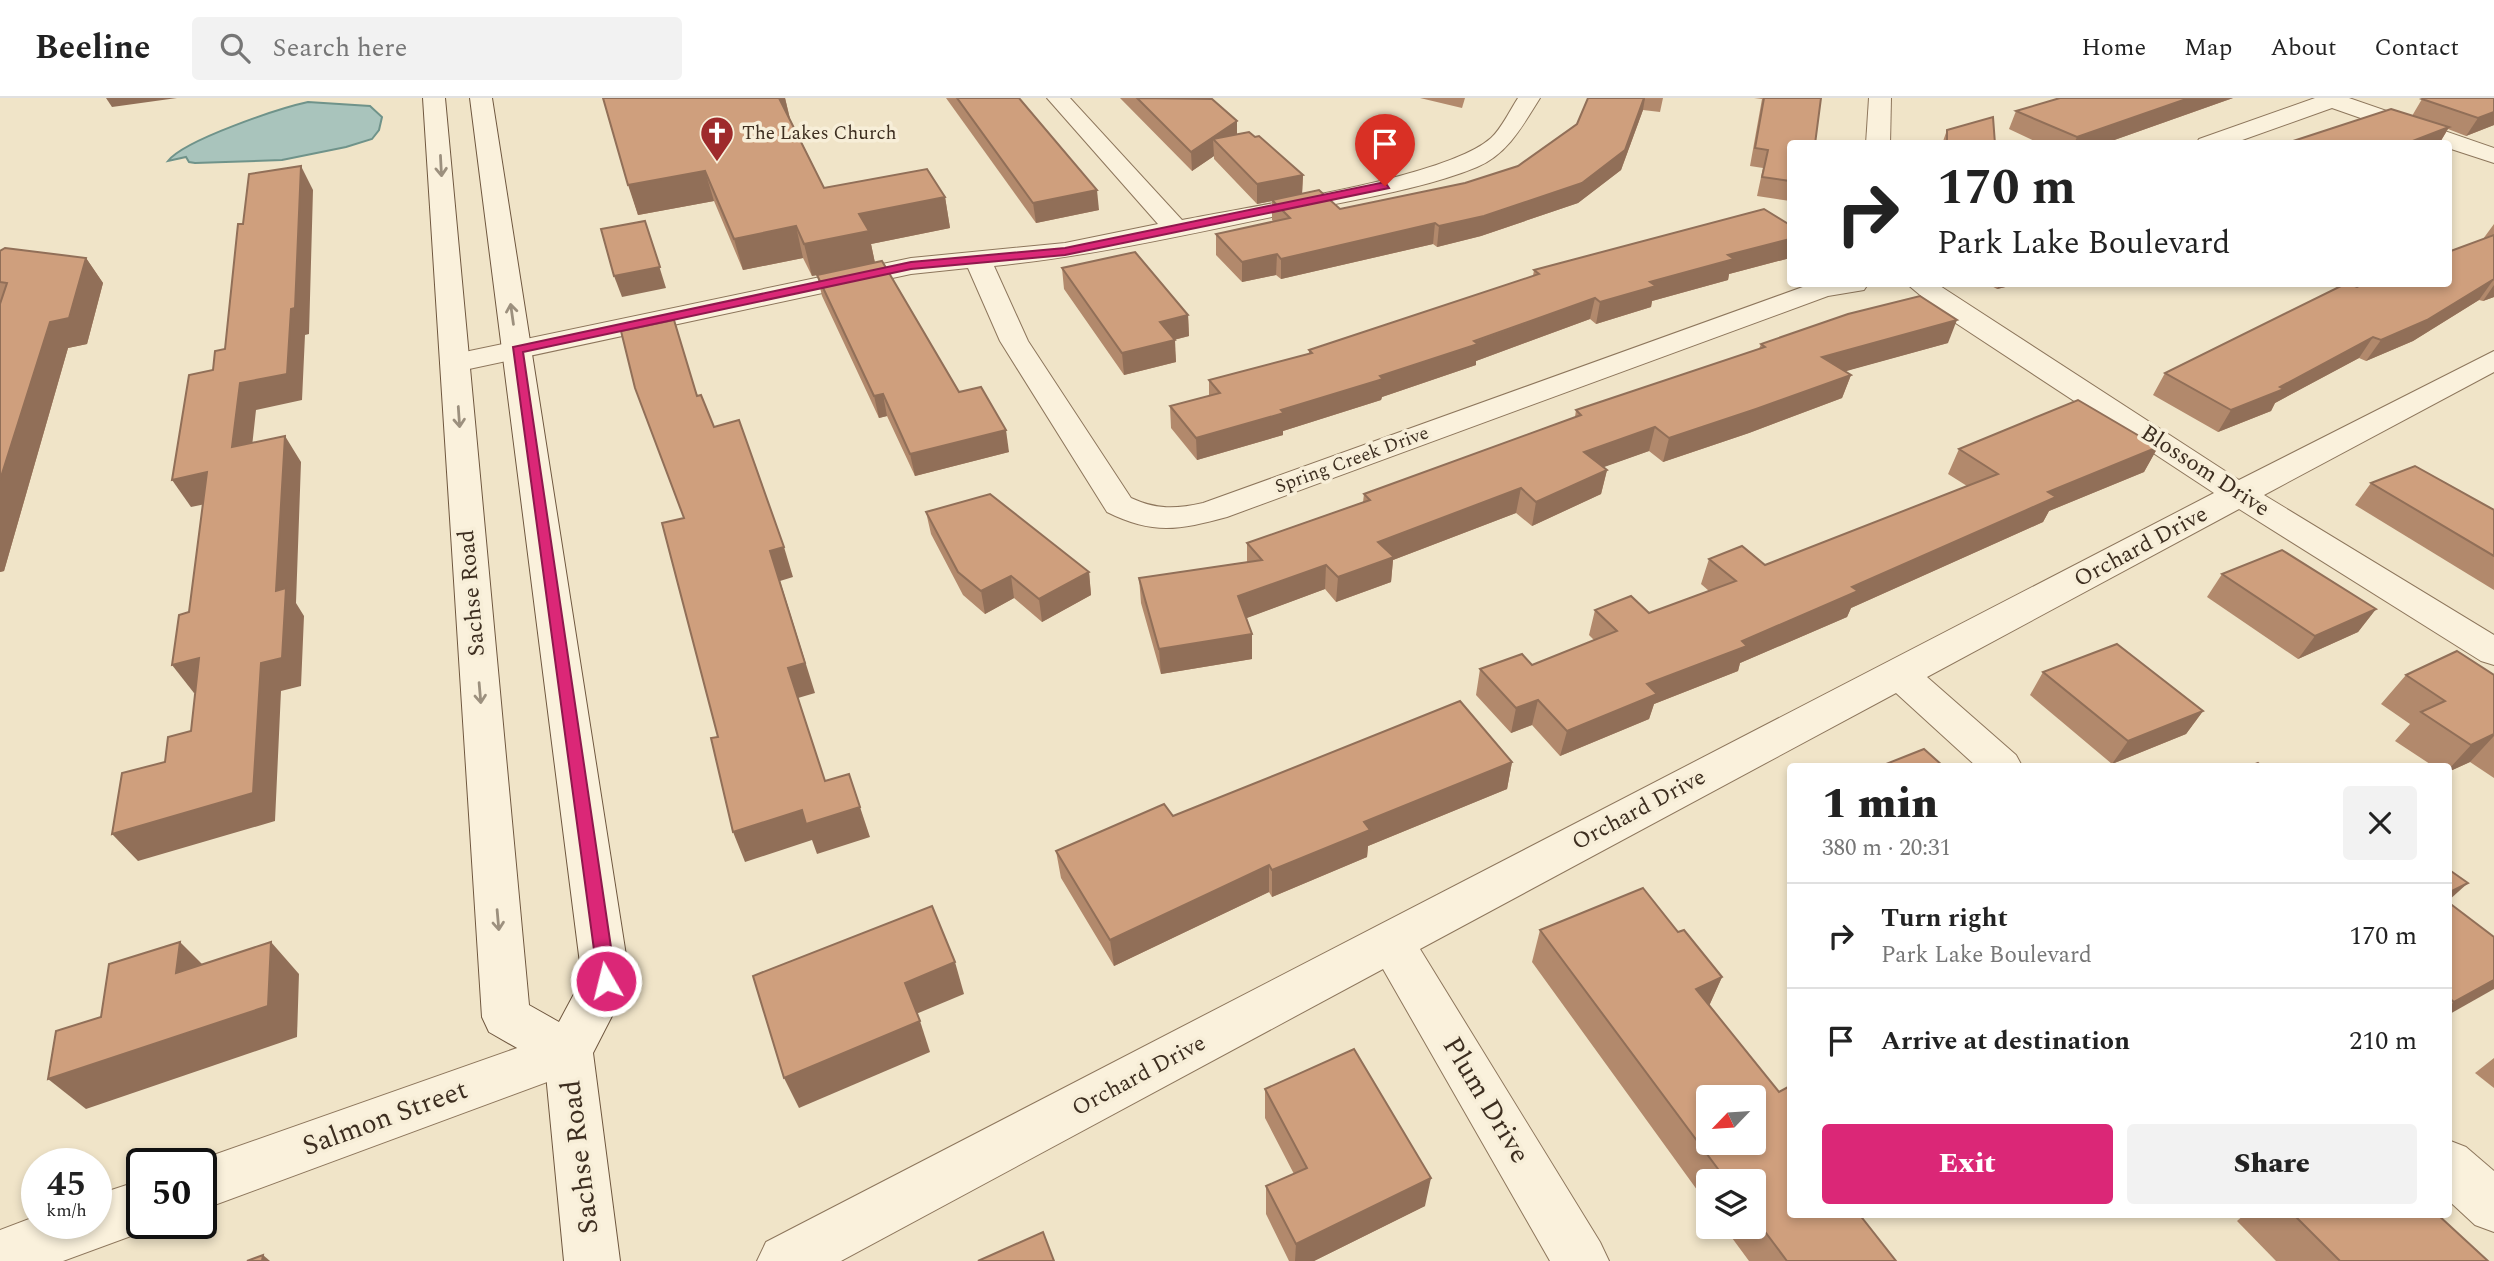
<!DOCTYPE html>
<html lang="en">
<head>
<meta charset="utf-8">
<style>
	body { margin:0; font-family:Spectral,serif; background:#f2f2f2; color:#222; height:100vh; display:flex; flex-direction:column; font-size:26px; white-space:nowrap }
	* { box-sizing:border-box; margin:0 }
	p { font-size:23px; color:#767676 }
	.icon { flex:none; width:38px; height:38px; fill:none; stroke:currentColor; stroke-width:2; stroke-linecap:round; stroke-linejoin:round }
	.map { position:relative; flex:1; overflow:hidden }
	.side { position:absolute; left:1787px; top:665px; width:665px; height:455px; display:flex; flex-direction:column; background:#fff; border-radius:7px; box-shadow:0 4px 10px #0003 }
	.side>* { flex:none }
	.banner { position:absolute; left:1787px; top:42px; width:665px; height:147px; border-radius:7px; box-shadow:0 4px 10px #0003; background:#fff; color:#222; overflow:hidden }
	.needle { width:46px; rotate:245deg }
	.controls { position:absolute; left:1696px; top:987px; display:grid; gap:14px }
	.controls a { display:grid; place-items:center; width:70px; height:70px; border-radius:7px; background:#fff; box-shadow:0 4px 10px #0003; font-size:35px }
	.speed { position:absolute; left:21px; top:1050px; display:flex; gap:14px; font-size:35px; font-weight:700; text-align:center }
	.speed>* { display:grid; place-content:center; width:91px; height:91px; border-radius:50%; background:#fff; box-shadow:0 4px 10px #0003; line-height:1 }
	.speed small { font-size:18px; font-weight:400 }
	.speed .limit { border:4px solid #111; border-radius:10px; background:#fff; color:#111 }
	.pin { position:absolute; display:grid; place-items:center; width:60px; height:60px; color:#fff; margin:-72px -30px; border-radius:50% 50% 50% 0; rotate:-45deg; box-shadow:0 0 7px #0007 }
	.pin .icon { rotate:45deg }
	.me { position:absolute; width:77px; margin:-38px; rotate:352deg; stroke-linejoin:round; filter:drop-shadow(0 0 5px #0008) }
	.turn { display:flex; align-items:center; gap:24px; height:147px; padding:0 35px; font-size:32px }
	.turn .icon { width:91px; height:91px; stroke-width:2.5 }
	.turn b { display:block; font-size:49px; line-height:60px }
	.round { display:grid; place-items:center; flex:none; width:74px; height:74px; border-radius:7px; background:#f2f2f2 }
	.head { display:flex; align-items:center; justify-content:space-between; height:119px; padding:0 35px }
	h1 { font-size:42px; font-weight:800; line-height:52px }
	.primary-button { display:flex; gap:14px; margin-top:auto; padding:14px 35px }
	.primary-button a { flex:1; height:80px; border-radius:7px; background:#db2777; color:#fff; font-size:28px; font-weight:800; line-height:80px; text-align:center }
	.primary-button a+a { background:#f2f2f2; color:#222 }
	ul { padding:0; list-style:none }
	li { display:flex; align-items:center; gap:21px; height:105px; padding:0 35px; border-top:2px solid #e0e0e0 }
	li div { flex:1 }
	li b { display:block; font-size:26px }
	li em { font-style:normal }
	header { display:flex; align-items:center; gap:42px; box-sizing:border-box; height:98px; padding:0 35px; background:#fff; border-bottom:2px solid #e0e0e0 }
	header strong { font-size:33px }
	nav { display:flex; gap:38px; margin-inline-start:auto; font-size:24px }
	.search { width:490px; height:63px; background:#f2f2f2; display:flex; align-items:center; gap:18px; box-sizing:border-box; padding:0 24px; border-radius:7px; color:#767676; font-size:26px }
	.map>svg:first-child { display:block }
	.water { fill:#a9c4bc; stroke:#6f938a; stroke-width:2 }
	.lines { fill:none; stroke-linecap:round; stroke-linejoin:round }
	.minor-casing { stroke:#8d765c; stroke-width:2 }
	.tertiary-casing { stroke:#8d765c; stroke-width:2 }
	.secondary-casing { stroke:#6f573f; stroke-width:2 }
	.minor { fill:#faf1dc; fill-rule:evenodd }
	.tertiary { fill:#faf1dc; fill-rule:evenodd }
	.secondary { fill:#faf1dc; fill-rule:evenodd }
	.wall { fill:#b2896c }
	.shaded-wall { fill:#916f58 }
	.building { fill:#cf9f7d; stroke:#916f58; stroke-width:2; fill-rule:evenodd }
	.oneway { stroke:#9c907e }
	.route { fill:#db2777; stroke:#8e194d; stroke-width:2 }
	.labels { text-anchor:middle; dominant-baseline:central; stroke-width:7; stroke-linejoin:round; paint-order:stroke }
	.far-poi-label { font-size:19px; fill:#3d2e20; stroke:#f7eed8; text-anchor:start }
	.far-street-label { font-size:19px; fill:#3d2e20; stroke:#f7eed8 }
	.street-label { font-size:23px; fill:#3d2e20; stroke:#f7eed8 }
	.near-street-label { font-size:28px; fill:#3d2e20; stroke:#f7eed8 }
</style>
</head>
<body>
<header>
<strong>Beeline</strong>
<div class="search"><svg class="icon" aria-label="search" viewBox="0 0 24 24"><circle cx="10" cy="10" r="6"/><path d="M15 15l6 6"/></svg>Search here</div>
<nav><a>Home</a><a>Map</a><a>About</a><a>Contact</a></nav>
</header>
<div class="map">
<svg width="2494" height="1163" viewBox="0 0 2494 1163">
	<rect width="100%" height="100%" fill="#f0e4c8"/>
	<path class="water" d="M308,4L370,8L382,19L379,32L372,41L346,49L282,62L195,65L189,64L186,59L168,63C184,42 280,10 308,4Z"/>
	<g class="lines">
		<g class="minor-casing">
			<g id="minor">
				<path d="M1047,0H1070L1182,122C1249,108 1445,81 1491,40C1502,30 1510,12 1518,0H1540C1523,27 1508,56 1477,69C1422,92 1345,103 1286,116C1189,136 1093,158 994,168L1028,243L1131,400C1157,412 1176,411 1203,405L1811,186H1868L1864,192L1828,198L1227,419C1179,432 1153,437 1107,414L1000,243L968,170L911,176L455,274L445,271L440,265L445,259L455,256L911,160L1065,145L1158,126Z"/>
				<path d="M1869,0H1891L1890,46H1866Z"/>
				<path d="M2349,0L2494,50V65L2448,50V46H2435L2332,10L2231,46H2196L2199,41L2315,0Z"/>
				<path d="M1907,186H1937L2239,382L2494,253V274L2264,397L2494,537V567L2481,563L2239,411L1927,579L2016,657L2022,668H1976L1896,595L1420,851L1600,1144L1609,1163H1550L1383,871L841,1163H757L766,1144L2214,395L1945,218Z"/>
				<path d="M2448,1042L2466,1049L2494,1073V1134L2475,1127L2448,1102Z"/>
			</g>
		</g>
		<g class="tertiary-casing">
			<g id="tertiary">
				<path d="M568,932L585,938L593,954L585,970L201,1112V1066H188Z"/>
				<path d="M142,1082V1125L161,1127L63,1163H0V1132L37,1118V1125H96V1097Z"/>
			</g>
		</g>
		<g class="secondary-casing">
			<path id="secondary" d="M423,0H445L529,907L559,924L582,881L470,0H492L630,883L593,955L620,1163H564L545,966L489,934L482,919Z"/>
		</g>
		<use href="#minor" class="minor"/>
		<use href="#tertiary" class="tertiary"/>
		<use href="#secondary" class="secondary"/>
	</g>
	<g class="wall">
		<path d="M603,0H785L790,21L824,90L945,99L950,130L871,146L875,165L959,294L1009,354L915,378L887,318L879,320L822,198L817,177L812,178L803,160L743,172L714,103L638,117Z"/>
		<path d="M946,0H1019L1099,112L1036,125Z"/>
		<path d="M1120,0H1206L1237,36L1303,77L1302,95L1340,111L1465,85L1518,68L1577,26L1588,0H1663L1660,14L1643,12L1621,72L1578,105L1481,138L1437,149L1433,146L1281,181L1276,177L1242,184L1216,157V136L1274,124L1272,122V103L1257,106L1214,61V58L1192,73Z"/>
		<path d="M1420,0H1465L1462,10Z"/>
		<path d="M1754,0H1821L1790,46V103L1757,98L1763,70L1750,68L1762,1Z"/>
		<path d="M2060,0H2233L2103,46H2041L2009,31L2016,13Z"/>
		<path d="M2494,0V27L2466,38L2448,31L2439,46H2287L2412,18L2422,1Z"/>
		<path d="M1947,32L1995,46H1942Z"/>
		<path d="M2494,126V199L2483,203L2479,202L2413,243L2366,263L2359,260L2275,305L2271,313L2218,334L2153,297L2165,275L2357,189L2483,141Z"/>
		<path d="M1790,127V160L1729,176L1728,182L1652,203L1651,209L1596,226L1590,221L1476,263V267L1382,299L1381,302L1283,333V337L1197,362L1171,330L1170,308L1209,298V282L1309,256V252L1533,178L1534,172Z"/>
		<path d="M0,153L86,160L103,185L87,246L68,250L4,473L0,474Z"/>
		<path d="M1062,170L1188,217L1189,238L1174,242L1176,264L1124,277L1064,191Z"/>
		<path d="M1988,186H2018L1997,191Z"/>
		<path d="M1948,245L1845,273L1851,277L1842,300L1749,335L1663,364L1649,353L1603,369L1607,372L1601,396L1532,428L1516,415L1393,462L1391,484L1336,504L1325,491L1246,520L1252,561L1161,576L1141,505L1139,480L1247,464V445L1363,404L1364,396L1575,319L1576,312L1759,251L1761,246Z"/>
		<path d="M2158,349L2144,374L2049,413L2043,424L1851,510L1847,519L1740,565L1738,573L1654,606L1649,621L1560,658L1532,627L1511,635L1476,597L1480,571L1532,567L1594,542L1589,537L1595,512L1649,515L1709,493L1701,486L1709,461L1765,467L1967,388L1948,376L1959,351Z"/>
		<path d="M2371,385L2494,412V492L2355,407Z"/>
		<path d="M926,414L1089,474L1091,497L1042,524L1014,500L985,516L963,497L931,436Z"/>
		<path d="M2222,476L2376,511L2358,534L2298,561L2207,499Z"/>
		<path d="M2043,574L2203,613L2186,636L2112,666L2030,597Z"/>
		<path d="M2406,577H2494V680L2470,664L2448,674V668H2433L2395,643L2410,626L2381,606Z"/>
		<path d="M1512,664L1507,691L1368,748L1367,759L1272,799L1269,794L1114,868L1061,780L1056,753L1173,718Z"/>
		<path d="M2448,804L2494,839L2448,917Z"/>
		<path d="M1540,832L1678,834L1722,879L1709,908L1790,1116L1896,1163H1749L1724,1129H1754V1083H1708V1107L1532,864Z"/>
		<path d="M2494,960V990L2475,975Z"/>
		<path d="M1265,991L1425,1108L1314,1163H1289L1266,1116V1088L1294,1076L1265,1020Z"/>
		<path d="M2245,1116H2437L2488,1163H2276L2237,1123Z"/>
	</g>
	<g class="shaded-wall">
		<path d="M106,0H177L112,9Z"/>
		<path d="M778,0H785L790,21L783,22Z"/>
		<path d="M1644,0H1645L1643,12L1621,72L1578,105L1481,138L1437,149L1439,128Z"/>
		<path d="M2189,0H2233L2103,46H2074L2077,39Z"/>
		<path d="M2494,14V27L2466,38L2478,20Z"/>
		<path d="M1237,23V42L1213,41L1214,58L1192,73L1191,54Z"/>
		<path d="M2449,29L2439,46H2405Z"/>
		<path d="M301,68L313,92L309,236L305,237L302,302L256,312L249,376L232,349L240,285Z"/>
		<path d="M705,73L714,103L638,117L628,87Z"/>
		<path d="M1303,77L1302,97L1257,106V86Z"/>
		<path d="M1097,92L1099,112L1036,125L1033,105Z"/>
		<path d="M945,99L950,130L871,146L875,165L812,178L804,146L859,116Z"/>
		<path d="M645,123L666,190L622,199L614,178Z"/>
		<path d="M1435,125L1433,146L1281,181V161Z"/>
		<path d="M796,128L803,160L743,172L734,141Z"/>
		<path d="M1790,141V160L1729,176L1728,182L1652,203L1651,209L1596,226L1600,204L1650,184L1728,157Z"/>
		<path d="M1277,156L1276,177L1242,184V164Z"/>
		<path d="M86,160L103,185L87,246L68,250L4,473L0,474V382L50,224Z"/>
		<path d="M2494,181L2479,202L2413,243L2366,263L2381,242Z"/>
		<path d="M2000,186H2018L1997,191Z"/>
		<path d="M2494,187V199L2483,203Z"/>
		<path d="M1595,200L1590,221L1476,263V267L1382,299L1381,302L1283,333V337L1197,362L1196,340L1380,278Z"/>
		<path d="M1188,217L1189,238L1161,245L1160,224Z"/>
		<path d="M1957,222L1948,245L1814,282L1822,259Z"/>
		<path d="M2373,239L2359,260L2275,305L2271,313L2218,334L2231,312L2280,289Z"/>
		<path d="M1175,242L1176,264L1124,277L1122,255Z"/>
		<path d="M1851,277L1842,300L1749,335L1663,364L1669,340Z"/>
		<path d="M883,296L887,318L879,320L874,298Z"/>
		<path d="M1655,329L1649,353L1579,378L1584,354Z"/>
		<path d="M1006,332L1009,354L915,378L910,356Z"/>
		<path d="M285,338L301,364L296,505L304,518L301,588L281,593L275,723L138,763L112,736L261,565L276,493Z"/>
		<path d="M2158,349L2144,374L2049,413L2043,424L1851,510L1847,519L1740,565L1738,573L1654,606L1649,621L1560,658L1567,633L1647,586L1742,543L2048,394Z"/>
		<path d="M1607,372L1601,396L1532,428L1536,404Z"/>
		<path d="M207,374L225,402L191,409L172,382Z"/>
		<path d="M1521,390L1516,415L1393,462L1391,484L1336,504L1338,479L1378,444Z"/>
		<path d="M784,449L793,479L780,483L815,595L798,600L788,570L770,453Z"/>
		<path d="M1326,467L1325,491L1239,523L1238,498Z"/>
		<path d="M1089,474L1091,497L1042,524L1039,501Z"/>
		<path d="M1011,478L1014,500L985,516L981,493Z"/>
		<path d="M2376,511L2358,534L2298,561L2315,538Z"/>
		<path d="M1252,536V561L1161,576L1159,551Z"/>
		<path d="M199,560L220,588L194,595L172,567Z"/>
		<path d="M1538,602L1532,627L1511,635L1516,610Z"/>
		<path d="M2203,613L2186,636L2112,666L2128,643Z"/>
		<path d="M2494,636V638L2470,664L2448,674V672L2471,647Z"/>
		<path d="M1512,664L1507,691L1368,748L1367,759L1272,799V772L1364,724Z"/>
		<path d="M860,709L870,739L817,756L812,742L745,764L733,734L802,712Z"/>
		<path d="M1269,767V794L1114,868L1110,842Z"/>
		<path d="M2468,785L2448,803V795Z"/>
		<path d="M180,844L211,875H176Z"/>
		<path d="M271,844L299,876L297,939L86,1011L48,981Z"/>
		<path d="M955,864L964,896L916,916L905,885Z"/>
		<path d="M1722,879L1708,910L1696,891Z"/>
		<path d="M2494,882V891L2448,917V909L2454,904Z"/>
		<path d="M920,923L930,954L799,1010L784,980Z"/>
		<path d="M1431,1080L1425,1108L1314,1163H1295L1296,1146Z"/>
		<path d="M263,1157L270,1163H262Z"/>
	</g>
	<g class="building">
		<path d="M603,0H779L824,90L927,71L945,99L859,116L869,133L804,146L796,128L734,141L705,73L628,87Z"/>
		<path d="M957,0H1019L1097,92L1033,105Z"/>
		<path d="M1137,0L1212,1L1237,23L1191,54Z"/>
		<path d="M1588,0H1644L1625,52L1582,85L1484,118L1439,128L1435,125L1281,161L1277,156L1242,164L1216,136L1290,120L1272,102L1319,92L1340,111L1465,85L1518,68L1577,26Z"/>
		<path d="M1764,0H1821L1815,46H1790V83L1762,79L1768,52L1755,50Z"/>
		<path d="M2060,0H2189L2077,39L2016,13Z"/>
		<path d="M2425,0H2494V14L2478,20L2422,1Z"/>
		<path d="M2391,11L2449,29L2405,46L2287,45Z"/>
		<path d="M1993,19L1995,46H1947V32Z"/>
		<path d="M1249,34L1255,39L1259,38L1303,77L1257,86L1213,41Z"/>
		<path d="M301,68L295,210L291,211L287,276L240,285L232,349L285,338L276,493L286,490L282,560L261,565L253,695L112,736L122,675L165,664L168,639L191,633L199,560L172,567L179,517L189,514L207,374L172,382L189,277L213,272L215,253L225,251L238,126H243L249,76Z"/>
		<path d="M1764,111L1790,127V141L1728,157L1734,161L1650,184L1656,188L1600,204L1595,200L1474,243L1478,246L1380,278L1383,281L1281,312L1284,315L1196,340L1170,308L1220,295L1209,282L1312,255L1309,252L1539,176L1534,172Z"/>
		<path d="M645,123L660,169L614,178L601,131Z"/>
		<path d="M2494,137V181L2427,222L2381,242L2373,239L2280,289L2284,291L2231,312L2165,275L2345,186H2349L2357,189L2363,186H2448V154Z"/>
		<path d="M5,150L86,160L69,220L50,224L0,382V206L7,185L0,184V153Z"/>
		<path d="M1135,154L1188,217L1160,224L1175,242L1122,255L1062,170Z"/>
		<path d="M882,163L959,294L981,289L1006,332L910,356L883,296L874,298L817,177Z"/>
		<path d="M1920,198L1957,222L1822,259L1851,277L1756,311L1669,340L1655,329L1584,354L1607,372L1536,404L1521,390L1378,444L1394,459L1338,479L1326,467L1238,498L1252,536L1159,551L1139,480L1262,462L1247,445L1370,402L1364,396L1581,317L1576,312L1765,249L1761,246L1848,216Z"/>
		<path d="M674,222L697,298L701,297L714,329L739,322L784,449L770,453L805,565L788,570L825,683L849,676L860,709L806,726L802,712L733,734L711,640L718,639L662,425L684,420L635,290L621,233Z"/>
		<path d="M2078,302L2158,349L2048,394L2056,399L1852,489L1858,493L1742,543L1747,548L1647,586L1657,596L1567,633L1538,602L1516,610L1480,571L1522,556L1532,567L1617,533L1595,512L1631,498L1649,515L1736,483L1709,461L1742,448L1765,467L1998,376L1959,351Z"/>
		<path d="M2415,368L2494,412V458L2371,385Z"/>
		<path d="M990,396L1089,474L1039,501L1011,478L981,493L958,474L926,414Z"/>
		<path d="M2282,452L2376,511L2315,538L2222,476Z"/>
		<path d="M2117,546L2203,613L2128,643L2043,574Z"/>
		<path d="M2457,553L2494,577V636L2471,647L2421,614L2445,603L2406,577Z"/>
		<path d="M1460,603L1512,664L1364,724L1370,732L1272,772L1269,767L1110,842L1056,753L1164,706L1173,718Z"/>
		<path d="M1924,651L1943,668H1881Z"/>
		<path d="M2258,665L2262,668H2250Z"/>
		<path d="M2448,771L2468,785L2448,795Z"/>
		<path d="M1643,790L1678,834L1684,832L1722,879L1696,891L1779,994L1790,988V1116H1859L1896,1163H1787L1754,1119V1083H1727L1540,832ZM1708,999H1754V1045H1708Z"/>
		<path d="M2448,804L2494,839V882L2454,904L2448,899Z"/>
		<path d="M932,808L955,864L905,885L920,923L784,980L753,878Z"/>
		<path d="M180,844L176,875L271,844L268,908L48,981L56,933L101,919L109,866Z"/>
		<path d="M1354,951L1431,1080L1296,1146L1266,1088L1307,1070L1265,991Z"/>
		<path d="M2293,1116H2437L2488,1163H2340Z"/>
		<path d="M1043,1134L1054,1163H978Z"/>
		<path d="M263,1157L262,1163H247Z"/>
	</g>
	<defs><path id="oneway-shaft" d="M-6 0H5M1.5-3L5.5 0L1.5 3" fill="none" stroke-width="1.6" stroke-linecap="round" stroke-linejoin="round" transform="scale(1.75)"/></defs>
	<g class="oneway">
		<use href="#oneway-shaft" transform="translate(441 68) rotate(87)"/>
		<use href="#oneway-shaft" transform="translate(512 216) rotate(-98)"/>
		<use href="#oneway-shaft" transform="translate(459 319) rotate(86)"/>
		<use href="#oneway-shaft" transform="translate(480 595) rotate(85)"/>
		<use href="#oneway-shaft" transform="translate(498 822) rotate(85)"/>
	</g>
	<path class="route" d="M1385,84L1389,90L1065,157L911,171L523,254L616,883L613,889L606,892L599,889L513,249L911,164L1065,150Z"/>
	<defs>
		<g id="church-pin" transform="scale(1.75)"><path d="M0 17L-7.5 6A9.5 9.5 0 1 1 7.5 6Z" fill="#9e2a2b" stroke="#f7eed8"/><path d="M-1.2-6h2.4v3.5h3.3v2.4h-3.3V6h-2.4V-.1h-3.3v-2.4h3.3Z" fill="#fff"/></g>
	</defs>
	<g fill-rule="evenodd">
		<use href="#church-pin" x="717" y="35"/>
	</g>
	<g class="labels">
		<g class="far-poi-label">
			<text x="742" y="35">The Lakes Church</text>
		</g>
		<g class="far-street-label">
			<text transform="translate(1352 362) rotate(-20)">Spring Creek Drive</text>
		</g>
		<g class="street-label">
			<text transform="translate(2205 373) rotate(33)">Blossom Drive</text>
			<text transform="translate(2141 449) rotate(-28)">Orchard Drive</text>
			<text transform="translate(472 495) rotate(-95)">Sachse Road</text>
			<text transform="translate(1639 712) rotate(-28)">Orchard Drive</text>
			<text transform="translate(1139 978) rotate(-28)">Orchard Drive</text>
		</g>
		<g class="near-street-label">
			<text transform="translate(1486 1002) rotate(59)">Plum Drive</text>
			<text transform="translate(385 1020) rotate(-20)">Salmon Street</text>
			<text transform="translate(580 1059) rotate(-97)">Sachse Road</text>
		</g>
	</g>
</svg>
<div class="controls">
<a><svg class="needle" viewBox="-14 -14 28 28"><path d="M0-13l5 13h-10z" fill="#e53935"/><path d="M0 13l5-13h-10z" fill="#767676"/></svg></a>
<a><svg class="icon" aria-label="layers" viewBox="0 0 24 24"><path d="M12 4l9 5-9 5-9-5zM3 14l9 5 9-5"/></svg></a>
</div>
<div class="speed"><div>45<small>km/h</small></div><div class="limit">50</div></div>
<div class="pin" style="left:1385px;top:88px;background:#d93025"><svg class="icon" aria-label="arrive" viewBox="0 0 24 24"><path d="M6 21V4h12l-3 4 3 4H6"/></svg></div>
<svg class="me" style="left:606px;top:883px" viewBox="-20 -20 40 40"><circle r="17" fill="#db2777" stroke="#fff" stroke-width="3"/><path d="M0-11L8 9 0 5-8 9z" fill="#fff"/></svg>
<div class="banner">
<div class="turn"><svg class="icon" aria-label="right" viewBox="0 0 24 24"><path d="M7 20v-9h11M14 6l5 5-5 5"/></svg><div><b>170 m</b>Park Lake Boulevard</div></div>
</div>
<section class="side">
<div class="head"><div><h1>1 min</h1><p>380 m · 20:31</p></div><a class="round"><svg class="icon" aria-label="close" viewBox="0 0 24 24"><path d="M6 6l12 12M18 6L6 18"/></svg></a></div>
<ul>
<li><svg class="icon" aria-label="right" viewBox="0 0 24 24"><path d="M7 20v-9h11M14 6l5 5-5 5"/></svg><div><b>Turn right</b><p>Park Lake Boulevard</p></div><em>170 m</em></li>
<li><svg class="icon" aria-label="arrive" viewBox="0 0 24 24"><path d="M6 21V4h12l-3 4 3 4H6"/></svg><div><b>Arrive at destination</b></div><em>210 m</em></li>
</ul>
<div class="primary-button"><a>Exit</a><a>Share</a></div>
</section>
</div>
</body>
</html>
